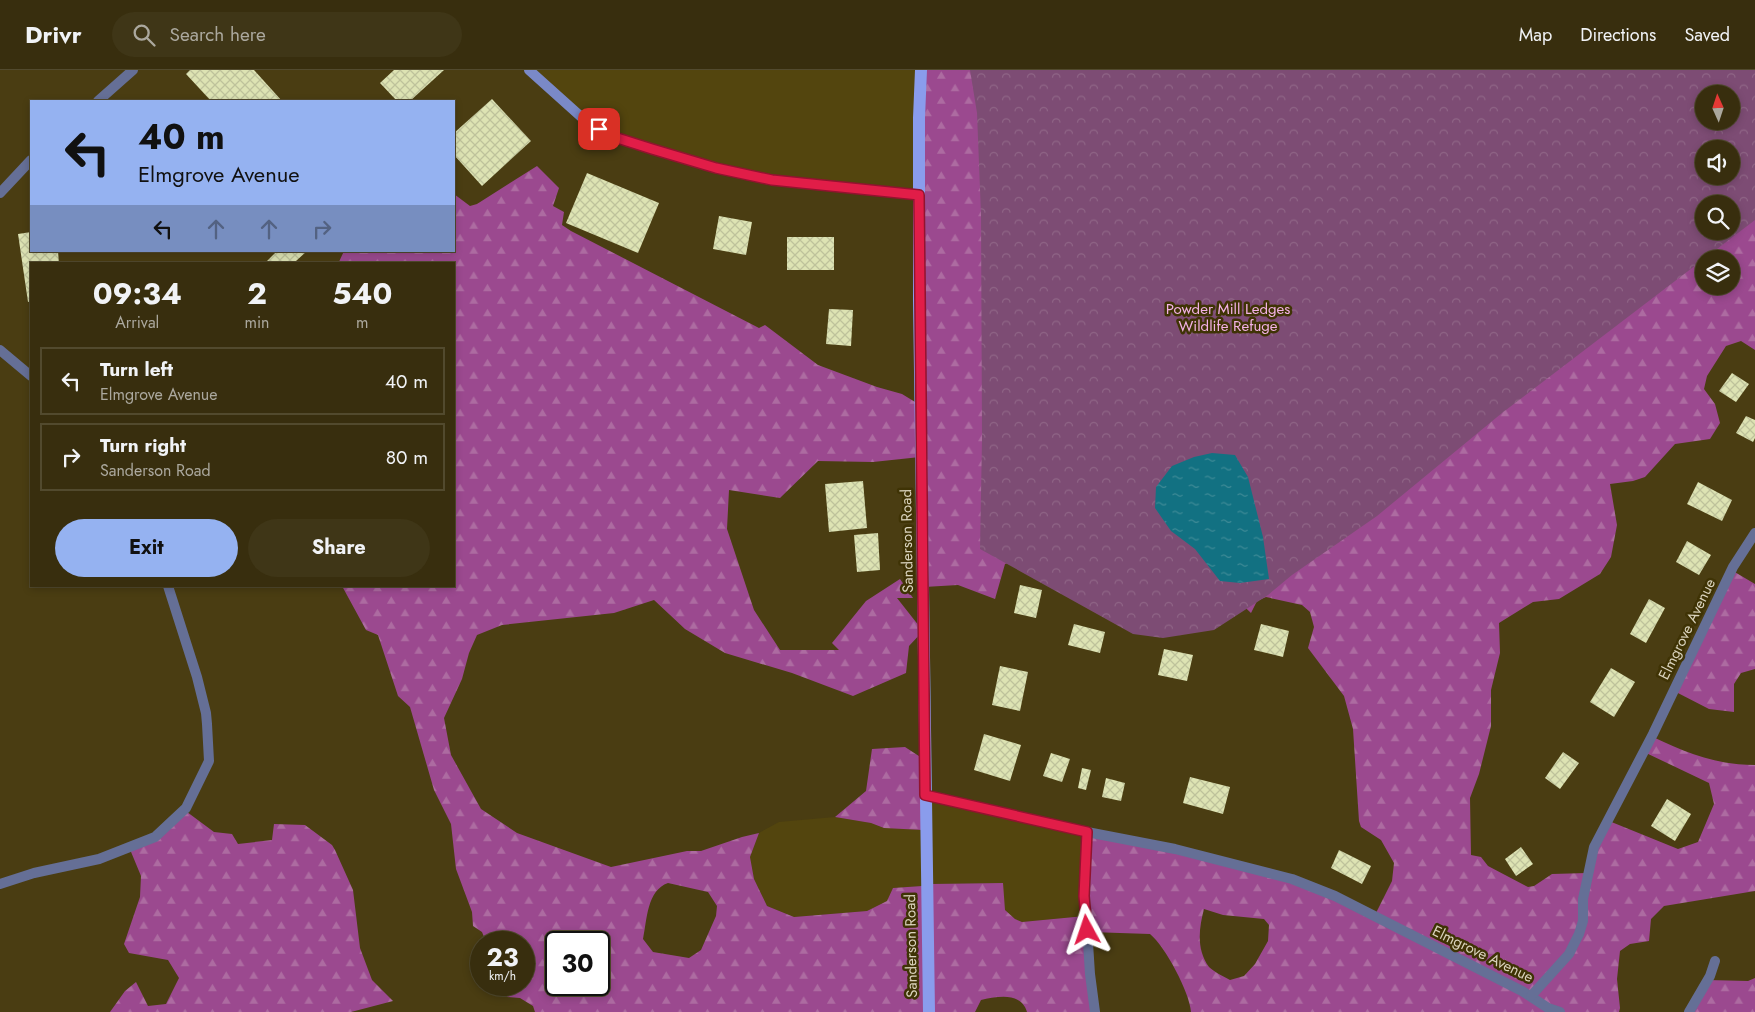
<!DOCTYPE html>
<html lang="en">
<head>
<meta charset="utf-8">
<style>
	body { margin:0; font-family:Jost,sans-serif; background:#3f3617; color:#f1f3f6; height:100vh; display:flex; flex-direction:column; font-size:19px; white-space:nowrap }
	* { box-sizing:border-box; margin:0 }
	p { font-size:16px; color:#aba89e }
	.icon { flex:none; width:28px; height:28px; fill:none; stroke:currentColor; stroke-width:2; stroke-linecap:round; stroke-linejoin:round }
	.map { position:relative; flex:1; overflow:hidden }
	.details { position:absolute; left:30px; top:192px; width:425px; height:325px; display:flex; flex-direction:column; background:#382e0e; border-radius:0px; box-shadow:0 2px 8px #0003,0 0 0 1px #524a2e }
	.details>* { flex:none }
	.hud { position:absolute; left:30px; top:30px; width:425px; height:152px; border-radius:0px; box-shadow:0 2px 8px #0003,0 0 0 1px #524a2e; background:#95b2f1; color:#111; overflow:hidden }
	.needle { width:32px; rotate:357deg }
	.buttons { position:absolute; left:1695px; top:15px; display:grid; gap:10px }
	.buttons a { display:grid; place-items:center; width:45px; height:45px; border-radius:50%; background:#382e0e; box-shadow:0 2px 8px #0003,0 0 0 1px #524a2e; font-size:25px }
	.speed { position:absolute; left:470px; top:861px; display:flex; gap:10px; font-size:25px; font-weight:700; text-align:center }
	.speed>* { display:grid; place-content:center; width:65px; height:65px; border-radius:50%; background:#382e0e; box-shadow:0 2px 8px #0003,0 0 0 1px #524a2e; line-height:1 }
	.speed small { font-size:12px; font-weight:400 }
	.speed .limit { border:2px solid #111; border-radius:8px; background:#fff; color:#111 }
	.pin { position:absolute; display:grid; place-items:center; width:42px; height:42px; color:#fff; margin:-21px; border-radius:10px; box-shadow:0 2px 8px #0006 }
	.me { position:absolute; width:55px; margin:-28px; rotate:355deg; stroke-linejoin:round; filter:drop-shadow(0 0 4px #0008) }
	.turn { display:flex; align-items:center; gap:18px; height:105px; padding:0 25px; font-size:22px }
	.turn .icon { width:65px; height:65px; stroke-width:2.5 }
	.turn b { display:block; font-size:35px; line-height:42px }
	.lanes { display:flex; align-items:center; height:48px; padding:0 25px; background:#0003; justify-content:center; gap:25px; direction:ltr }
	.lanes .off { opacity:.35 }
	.eta { display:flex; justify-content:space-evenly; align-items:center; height:85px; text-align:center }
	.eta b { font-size:30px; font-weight:700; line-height:35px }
	.button { display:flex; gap:10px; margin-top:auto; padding:10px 25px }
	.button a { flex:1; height:58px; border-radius:30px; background:#95b2f1; color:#111; font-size:20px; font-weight:700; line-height:58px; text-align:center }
	.button a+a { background:#3f3617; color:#f1f3f6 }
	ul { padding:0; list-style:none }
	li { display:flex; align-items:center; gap:15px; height:68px; margin:0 10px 8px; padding:0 15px; border:2px solid #524a2e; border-radius:0px }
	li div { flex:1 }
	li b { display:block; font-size:19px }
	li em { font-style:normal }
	header { display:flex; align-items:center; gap:30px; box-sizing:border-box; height:70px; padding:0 25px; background:#382e0e; border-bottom:1px solid #524a2e }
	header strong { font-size:24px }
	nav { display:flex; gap:28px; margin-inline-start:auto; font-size:18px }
	.search { width:350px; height:45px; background:#3f3617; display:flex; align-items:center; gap:12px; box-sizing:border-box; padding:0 18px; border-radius:28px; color:#aba89e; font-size:19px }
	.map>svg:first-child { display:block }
	.built { fill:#53450e }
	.forest { fill:url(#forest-firs); fill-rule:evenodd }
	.park { fill:url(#park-crowns); fill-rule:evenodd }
	.water { fill:url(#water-ripples) }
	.building { fill:url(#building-cross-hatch) }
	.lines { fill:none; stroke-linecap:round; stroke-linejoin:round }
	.street { stroke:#656f96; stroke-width:10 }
	.secondary { stroke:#7a89c7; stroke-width:10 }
	.primary { stroke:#8a9cec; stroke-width:12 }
	.route-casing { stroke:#92132f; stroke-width:12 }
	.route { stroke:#e11d48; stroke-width:9 }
	.labels { text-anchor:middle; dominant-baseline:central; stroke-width:5; stroke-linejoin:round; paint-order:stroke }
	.park-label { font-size:15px; fill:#f3b2e6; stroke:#3f3305 }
	.street-label { font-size:15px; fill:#dad3bd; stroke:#3f3305 }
</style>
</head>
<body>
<header>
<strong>Drivr</strong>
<div class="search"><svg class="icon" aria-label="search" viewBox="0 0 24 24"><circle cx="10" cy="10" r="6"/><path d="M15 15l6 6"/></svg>Search here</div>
<nav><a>Map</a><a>Directions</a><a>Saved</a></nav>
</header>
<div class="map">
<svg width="1755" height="942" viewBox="0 0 1755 942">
	<defs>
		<pattern id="forest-firs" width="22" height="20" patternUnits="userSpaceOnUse" patternTransform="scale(1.25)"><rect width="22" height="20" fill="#9b498f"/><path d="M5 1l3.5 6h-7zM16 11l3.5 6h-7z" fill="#ad6ba1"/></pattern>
		<pattern id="park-crowns" width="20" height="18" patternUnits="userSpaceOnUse" patternTransform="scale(1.25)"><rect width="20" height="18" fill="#7d4c74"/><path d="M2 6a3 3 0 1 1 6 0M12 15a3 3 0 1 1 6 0" fill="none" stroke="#8f6586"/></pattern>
		<pattern id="water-ripples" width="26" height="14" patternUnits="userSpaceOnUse" patternTransform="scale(1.25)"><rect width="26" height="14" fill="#127182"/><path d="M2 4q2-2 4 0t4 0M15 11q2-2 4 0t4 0" fill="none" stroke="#3f8b97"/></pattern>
		<pattern id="building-cross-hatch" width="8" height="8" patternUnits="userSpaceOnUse" patternTransform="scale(1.25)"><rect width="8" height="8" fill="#dde3b3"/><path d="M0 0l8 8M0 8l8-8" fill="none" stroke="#bec29b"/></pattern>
	</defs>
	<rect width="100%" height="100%" fill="#4a3d12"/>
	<g class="built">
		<path d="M532,0H921L919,120L774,109L612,65L589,51Z"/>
		<path d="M933,726L1084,758L1086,846L1022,852L1015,849L1005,840L1002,813L929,814L922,816L894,818L887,831L867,841L794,847L767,836L754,809L750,787L759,763L779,752L835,747L871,753L884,758Z"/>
	</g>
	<g class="forest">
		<path d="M921,0H1755V280L1741,271L1726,276L1707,306L1704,319L1715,334L1720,353L1710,369L1675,374L1645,407L1633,411L1610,414L1617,455L1611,487L1600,504L1559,529L1533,532L1499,553L1500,583L1491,620V656L1479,704L1470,728L1471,785L1481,787L1488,796L1528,817L1534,816L1552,804L1587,803L1609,751L1678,779L1698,772L1714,734L1709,713L1644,682L1653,667C1686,683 1717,695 1755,695V821L1664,836L1651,849L1649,871L1630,874L1620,881L1617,909L1620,938L1619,942H1191C1190,923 1165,876 1150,864L1090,862L1096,942H1027C1021,921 996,927 981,930L975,942H535L533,936L520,928L507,927L486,918L489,915H524V872H486L482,862L473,856L472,842L456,799L451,754L434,720L410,637L398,626L378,565L366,560L342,516H454V194H338L344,181H454V124L470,136L477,134L537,96L559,118L553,136L564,142L562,155L571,161L759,258L765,255L818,295L877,317L902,324L920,335ZM1704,24H1731V51H1704ZM1704,79H1731V106H1704ZM1704,134H1731V161H1704ZM1704,189H1731V216H1704ZM920,387L924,517L958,515L995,529L1005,494L1025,487L1229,522L1251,543L1257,531L1266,527L1302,535L1310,542L1314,557L1308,578L1344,626L1353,659L1359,751L1361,757L1381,770L1394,793L1392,811L1376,843L1229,791L1087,761L1085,846L1022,852L1015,849L1005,840L1003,813L929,814L922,816L893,818L887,831L867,841L794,847L767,836L754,809L750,787L759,763L742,767L701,781H687L611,797L517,763L481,739L451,685L444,648L462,609L469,583L477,565L502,555L614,543L654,530L685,559L725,583L792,603L853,626L906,603L909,576L923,561L897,528H913L900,509L866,531L832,573L839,580H780L754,540L727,459L729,420L780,428L818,391L873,392ZM668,813L708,822L717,836L716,846L701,880L689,888L653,882L643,869C647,850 647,820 668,813ZM1204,839L1223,845L1264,849L1269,855L1268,871L1255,894L1244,906L1230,910C1223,906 1214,902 1209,897C1196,879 1199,858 1204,839ZM556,872H599V915H556Z"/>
		<path d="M1733,501L1755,514V599L1741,603L1734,614V642L1709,639L1674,621Z"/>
		<path d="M905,677L925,690L923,760L884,758L871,753L835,747L866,721L872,679Z"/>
		<path d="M183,739L214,762L232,764L238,774L272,770L274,754L305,755L332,775L335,780L353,820L360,878L372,910L393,931L351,942H110L125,921L136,912L148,936L166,934L179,908L168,890L129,883L124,874L140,827L141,806L129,777L155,765Z"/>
		<path d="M1755,908V942H1692L1707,910L1748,911Z"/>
	</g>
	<path class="park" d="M970,0H1755V150L1502,343L1377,446L1292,505L1268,525L1214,560L1163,568L1133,564L980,479L982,369L981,145L977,43ZM1704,24H1731V51H1704ZM1704,79H1731V106H1704ZM1704,134H1731V161H1704Z"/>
	<path class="water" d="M1212,383L1235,385L1248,407L1263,467L1269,509L1240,513L1220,511L1195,479L1171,461L1155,438L1156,417L1172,396L1194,387Z"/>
	<g class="building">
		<path d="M190,0H254L282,31H211L186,4Z"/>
		<path d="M394,0H444L410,31H397L380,13Z"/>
		<path d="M492,29L531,71L482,116L454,85V63Z"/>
		<path d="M587,103L659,133L638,183L566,153Z"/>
		<path d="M719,146L752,152L746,185L713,179Z"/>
		<path d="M31,162V181H58L59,194H31V232H28L18,164Z"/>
		<rect x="787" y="167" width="47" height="33"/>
		<path d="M277,181H307L296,191L298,194H264Z"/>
		<path d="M829,239L853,240L851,276L826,274Z"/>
		<path d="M1732,303L1749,314L1736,332L1719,321Z"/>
		<path d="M1746,346L1755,350V368L1753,372L1736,363Z"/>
		<path d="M863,411L867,458L829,462L825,414Z"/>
		<path d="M1698,412L1732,430L1722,451L1687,434Z"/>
		<path d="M878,463L880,500L857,502L854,465Z"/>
		<path d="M1687,471L1711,485L1699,505L1676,492Z"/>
		<path d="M1020,515L1042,520L1036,548L1014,543Z"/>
		<path d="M1649,529L1665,538L1646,573L1630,564Z"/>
		<path d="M1074,554L1105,562L1100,583L1068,575Z"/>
		<path d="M1261,554L1289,561L1283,587L1254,580Z"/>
		<path d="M1164,579L1193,585L1187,611L1158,605Z"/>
		<path d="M1000,596L1028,602L1020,641L992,635Z"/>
		<path d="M1611,598L1635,612L1614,647L1590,632Z"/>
		<path d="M984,664L1021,675L1010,711L974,700Z"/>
		<path d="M1563,682L1579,693L1560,719L1545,708Z"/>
		<path d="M1051,683L1070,689L1062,712L1043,706Z"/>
		<path d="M1082,698L1091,700L1086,720L1078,718Z"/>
		<path d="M1190,707L1230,717L1223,744L1183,733Z"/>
		<path d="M1106,708L1125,713L1121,731L1102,727Z"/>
		<path d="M1667,729L1691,744L1675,771L1651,756Z"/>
		<path d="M1521,777L1533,794L1516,806L1505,789Z"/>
		<path d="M1339,780L1371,796L1362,814L1331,798Z"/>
	</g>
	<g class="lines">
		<g class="street">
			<path d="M98,31L133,0"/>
			<path d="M0,123L31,90"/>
			<path d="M0,280L31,306"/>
			<path d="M925,725L1087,762L1175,779L1292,809L1335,826L1522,921L1548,938L1560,942"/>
			<path d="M1087,762L1085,826L1090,904L1095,942"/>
			<path d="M0,814L34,803L99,789L155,767L186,738L209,691L207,654L206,643L197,607L168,516"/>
			<path d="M1531,926L1569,884L1579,864L1583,851V829L1594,777L1653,664L1733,497L1755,463"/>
			<path d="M1689,942L1710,906L1715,891"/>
		</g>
		<path class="secondary" d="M529,0L588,53L611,66L652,79L716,98L771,110L919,125"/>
		<path class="primary" d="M921,0L919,48V231L929,942"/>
	</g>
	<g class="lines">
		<g class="route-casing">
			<path id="route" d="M599,59L611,66L652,79L716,98L772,110L919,125L925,725L1087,762L1084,826L1087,860"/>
		</g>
		<use href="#route" class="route"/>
	</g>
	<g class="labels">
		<g class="park-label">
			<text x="1228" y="239">Powder Mill Ledges<tspan x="1228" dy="17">Wildlife Refuge</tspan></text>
		</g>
		<g class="street-label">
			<text transform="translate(907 471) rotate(-91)">Sanderson Road</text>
			<text transform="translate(1687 559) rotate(-64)">Elmgrove Avenue</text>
			<text transform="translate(911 876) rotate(-91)">Sanderson Road</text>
			<text transform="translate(1483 884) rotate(26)">Elmgrove Avenue</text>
		</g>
	</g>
</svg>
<div class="buttons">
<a><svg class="needle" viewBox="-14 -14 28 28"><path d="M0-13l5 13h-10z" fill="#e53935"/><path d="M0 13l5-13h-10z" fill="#aba89e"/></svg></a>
<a><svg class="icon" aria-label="sound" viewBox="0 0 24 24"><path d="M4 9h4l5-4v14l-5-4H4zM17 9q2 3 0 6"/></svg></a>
<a><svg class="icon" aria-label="search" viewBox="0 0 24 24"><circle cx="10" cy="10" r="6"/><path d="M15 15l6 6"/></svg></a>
<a><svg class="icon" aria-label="layers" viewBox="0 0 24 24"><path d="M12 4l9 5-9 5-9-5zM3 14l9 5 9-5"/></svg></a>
</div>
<div class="speed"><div>23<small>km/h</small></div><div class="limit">30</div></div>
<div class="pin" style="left:599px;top:59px;background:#d93025"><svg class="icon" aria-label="arrive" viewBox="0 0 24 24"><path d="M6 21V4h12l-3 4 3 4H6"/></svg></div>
<svg class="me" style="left:1087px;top:860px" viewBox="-20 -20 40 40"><path d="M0-17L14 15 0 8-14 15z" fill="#e11d48" stroke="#fff" stroke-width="4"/></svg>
<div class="hud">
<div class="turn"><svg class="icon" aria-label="left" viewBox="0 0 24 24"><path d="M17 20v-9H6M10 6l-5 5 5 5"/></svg><div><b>40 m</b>Elmgrove Avenue</div></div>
<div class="lanes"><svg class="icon" aria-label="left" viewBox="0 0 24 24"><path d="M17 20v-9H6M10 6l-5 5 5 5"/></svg><svg class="icon off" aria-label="ahead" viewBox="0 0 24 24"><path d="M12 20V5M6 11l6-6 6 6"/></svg><svg class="icon off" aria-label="ahead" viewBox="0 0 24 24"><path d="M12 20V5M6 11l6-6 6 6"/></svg><svg class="icon off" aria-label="right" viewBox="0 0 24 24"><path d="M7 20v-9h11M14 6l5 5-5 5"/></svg></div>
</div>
<section class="details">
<div class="eta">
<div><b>09:34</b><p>Arrival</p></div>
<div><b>2</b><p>min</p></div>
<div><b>540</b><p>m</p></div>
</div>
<ul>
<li><svg class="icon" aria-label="left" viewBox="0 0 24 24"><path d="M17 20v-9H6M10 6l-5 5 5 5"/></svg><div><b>Turn left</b><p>Elmgrove Avenue</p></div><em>40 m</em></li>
<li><svg class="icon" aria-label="right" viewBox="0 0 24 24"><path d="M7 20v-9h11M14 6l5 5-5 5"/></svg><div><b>Turn right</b><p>Sanderson Road</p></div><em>80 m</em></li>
</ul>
<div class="button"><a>Exit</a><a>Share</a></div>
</section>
</div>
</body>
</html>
